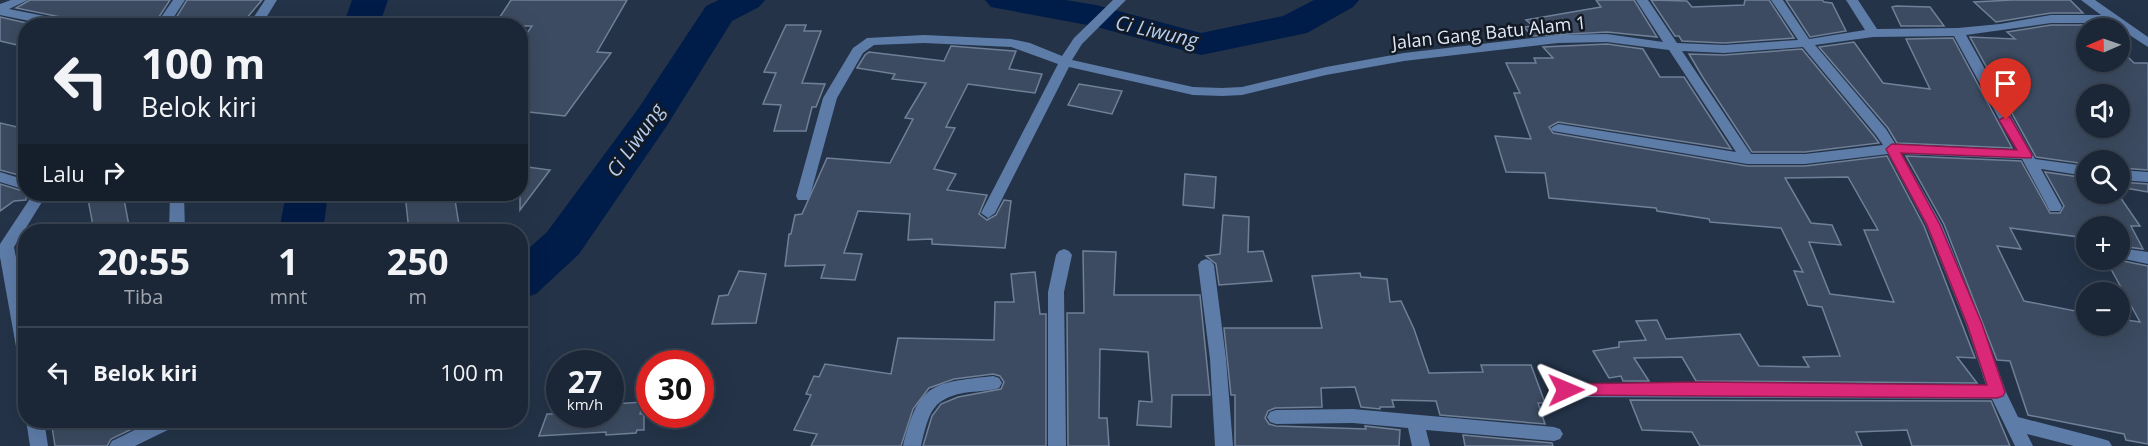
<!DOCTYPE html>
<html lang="id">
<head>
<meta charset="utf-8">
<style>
	body { margin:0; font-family:"Open Sans",sans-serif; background:#242e3e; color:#f1f3f6; height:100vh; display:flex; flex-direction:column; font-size:22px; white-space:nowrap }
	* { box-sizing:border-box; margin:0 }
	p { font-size:20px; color:#a0a5ad }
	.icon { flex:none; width:33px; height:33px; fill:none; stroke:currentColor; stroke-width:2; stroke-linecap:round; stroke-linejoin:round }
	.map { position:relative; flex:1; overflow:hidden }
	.details { position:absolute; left:18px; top:224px; width:510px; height:204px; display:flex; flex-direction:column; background:#1b2636; border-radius:24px; box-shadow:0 6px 24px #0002,0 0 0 2px #394351 }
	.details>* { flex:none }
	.banner { position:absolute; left:18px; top:18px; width:510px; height:183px; border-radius:24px; box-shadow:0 6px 24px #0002,0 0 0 2px #394351; background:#1b2636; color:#f1f3f6; overflow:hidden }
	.needle { width:39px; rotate:268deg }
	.buttons { position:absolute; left:2076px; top:18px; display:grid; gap:12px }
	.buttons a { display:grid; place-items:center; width:54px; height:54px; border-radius:50%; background:#1b2636; box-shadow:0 6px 24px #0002,0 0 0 2px #394351; font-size:30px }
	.speed { position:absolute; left:546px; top:350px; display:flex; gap:12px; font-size:30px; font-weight:700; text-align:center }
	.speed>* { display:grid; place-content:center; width:78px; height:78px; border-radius:50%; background:#1b2636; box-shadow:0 6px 24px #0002,0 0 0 2px #394351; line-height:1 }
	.speed small { font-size:15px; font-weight:400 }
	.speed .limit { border:9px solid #d22; background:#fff; color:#111 }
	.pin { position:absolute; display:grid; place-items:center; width:51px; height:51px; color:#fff; margin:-62px -26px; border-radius:50% 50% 50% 0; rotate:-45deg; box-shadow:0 0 6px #0007 }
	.pin .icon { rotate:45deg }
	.me { position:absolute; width:66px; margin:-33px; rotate:89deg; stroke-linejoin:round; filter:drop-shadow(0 0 4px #0008) }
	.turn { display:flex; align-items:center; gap:21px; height:126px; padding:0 24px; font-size:27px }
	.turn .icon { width:78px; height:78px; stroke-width:2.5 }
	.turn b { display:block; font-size:42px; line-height:51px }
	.then { display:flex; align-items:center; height:57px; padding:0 24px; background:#0003; gap:12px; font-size:22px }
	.eta { display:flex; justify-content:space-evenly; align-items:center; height:102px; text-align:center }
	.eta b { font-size:36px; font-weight:700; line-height:42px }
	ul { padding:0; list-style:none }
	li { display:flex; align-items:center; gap:18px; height:90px; padding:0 24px; border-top:2px solid #394351 }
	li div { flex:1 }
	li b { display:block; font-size:22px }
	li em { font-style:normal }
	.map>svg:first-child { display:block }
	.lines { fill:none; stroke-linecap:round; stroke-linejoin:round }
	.river { fill:#001c48; fill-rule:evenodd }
	.building { fill:#3c4b61; stroke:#6f8098; stroke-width:1.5; fill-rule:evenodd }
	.minor { fill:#5d7ca8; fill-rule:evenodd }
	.route { fill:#db2777; stroke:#8e194d; stroke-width:1.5 }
	.labels { text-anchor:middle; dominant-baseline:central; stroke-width:5; stroke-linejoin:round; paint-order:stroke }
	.street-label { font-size:18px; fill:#e2ebf9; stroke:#141a24 }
	.water-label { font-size:20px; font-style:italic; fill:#b5cef2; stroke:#141a24 }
</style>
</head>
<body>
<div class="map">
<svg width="2148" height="446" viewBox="0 0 2148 446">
	<rect width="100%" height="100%" fill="#243348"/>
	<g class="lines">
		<g class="river">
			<path d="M352,0H388L379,26H343Z"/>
			<path d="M719,0H765L759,7L732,21L666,127L579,254L536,294L520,299V256L547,232L638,109L706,6Z"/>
			<path d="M985,0H1065L1096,5L1201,33L1283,16L1314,0H1359L1353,7L1307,33L1201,55L1093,26L991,7Z"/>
			<path d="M286,194H328L323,231H279Z"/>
		</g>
	</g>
	<g class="building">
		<path d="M30,0H170L153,26H83L75,20L16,8Z"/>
		<path d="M187,0H262L240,26H171Z"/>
		<path d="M511,0H627L597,52L611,53L565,116L520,111V43L532,26H494Z"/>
		<path d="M1596,0H1634L1657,37L1607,32L1532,36L1524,27L1533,26L1526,20L1601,7Z"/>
		<path d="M1651,0L1687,1L1692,7L1744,5L1745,0H1769L1794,38L1724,43L1682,41L1679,36H1675Z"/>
		<path d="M1786,0H1822L1824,2L1832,3L1846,31L1810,37Z"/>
		<path d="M2012,0H2070L2083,13H2051L1996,22L1974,2Z"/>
		<path d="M1896,6L1930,7L1944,26H1901L1892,7Z"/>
		<path d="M0,17L40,26H26V47L0,41Z"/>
		<path d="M786,25H806L804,31H821L802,83L825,84L816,107H812L806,131H774L781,105L763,104L776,73L764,72Z"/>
		<path d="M2051,25H2095L2099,28H2086V62H2120V49L2134,63H2148V170L2120,168V160H2086V164L2036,157L1970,37L2015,39L2007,32ZM2086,94H2120V128H2086Z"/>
		<path d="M1953,38L2012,148L1897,143L1888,128L1819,47L1854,42L1883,83L1930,89L1906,39Z"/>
		<path d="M1607,44L1643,49L1660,77H1684L1731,149L1558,122L1549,127L1553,133L1747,166H1805L1887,156L1924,226L1975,358L1957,357L1977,383L1696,381L1682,357L1634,358L1649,381H1623L1621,376L1609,378L1593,351L1619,347V342L1646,340L1636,321L1657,320L1666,339L1740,334L1759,366L1809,367L1803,357L1840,356L1822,307L1808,305L1794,271L1803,272L1781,228L1710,222L1709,219L1657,211L1656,208L1549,198L1545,173L1506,172L1495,136L1531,139L1514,93H1520L1506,63H1536L1534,58H1553L1543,47ZM1848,177L1878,230H1864L1894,302L1830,294L1809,242L1841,245L1832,225L1811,223L1785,178Z"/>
		<path d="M951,46L1014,51H1016L1009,69L1042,74L1035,93L968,84L946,127L955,128L934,169L956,174L947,190L987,195L979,214L987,220L996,215L1004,200L1011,201L1005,248L932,244V239L908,240L910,214L858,211L844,253L862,254L855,280L821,278L825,265L785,266L789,234H791L795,215L802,214L827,158L890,163L913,119L905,118L926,83L892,79L895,74L857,68L865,55L869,52L944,61Z"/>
		<path d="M1802,49L1874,136L1879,143L1805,152H1752L1702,76L1689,54L1724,55Z"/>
		<path d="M1079,84L1122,91L1112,114L1068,105Z"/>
		<path d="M0,123L26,129V177L0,170Z"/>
		<path d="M1906,156L2021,161L2050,213H2060L2064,206L2045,172L2086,178V194H2118L2140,226H2131L2143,249L2120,246V226H2086V244H2082L2079,237L2010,228L2021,249L1997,246L2024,301L2086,313V326H2120V319L2140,322L2106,260H2118L2148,266V444L2126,440L2124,434L2028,415L2010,361L1997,360L1944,224Z"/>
		<path d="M520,166L550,170L520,210Z"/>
		<path d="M1185,174L1216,177L1214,208L1183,205Z"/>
		<path d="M2120,182L2148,184V192L2120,187Z"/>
		<path d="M0,184L26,192V200L14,201L0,211Z"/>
		<path d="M87,194H123L130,231H94Z"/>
		<path d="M405,194H454L460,231H409Z"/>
		<path d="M1223,215L1249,217L1248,252L1263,251L1272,281L1219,285L1216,264L1206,256L1220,254Z"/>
		<path d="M1083,251L1116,252L1114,295H1200L1210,395H1172L1171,427L1137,425L1139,401L1152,402L1148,352L1100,349L1099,418H1107L1109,446H1068L1067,313H1084Z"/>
		<path d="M739,271L766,274L756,323L712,324L719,296L728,295Z"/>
		<path d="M1035,272L1040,314H1046V446H923L932,416L941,404L958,397L1001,389L1004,382L1000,376L993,374L954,379L929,388L913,409L901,446H811L817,434L794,430L811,395L806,394L814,376L819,377L825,364L891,374L898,338L994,340L995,302H1014L1011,274Z"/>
		<path d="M1360,273L1361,277L1387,279L1390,302L1401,301L1414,329L1429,373L1483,372L1481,365H1531L1545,403H1538L1545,424L1440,415L1436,401L1392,400L1394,407H1380V409L1361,407L1355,387L1321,388L1322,407L1275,408L1268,411L1265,418L1269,424L1276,426L1366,429L1365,426L1400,430L1399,446H1235V395H1231L1224,328H1322L1312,276Z"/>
		<path d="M1630,400L1991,401L2010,446H1912L1907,430L1856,432L1862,446H1700L1692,432L1642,430Z"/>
		<path d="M643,402L640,414H644V430H637L636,433L606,435V432L539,436L547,414H611L613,404Z"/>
		<path d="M51,420H132L134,428L111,439L107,446H55Z"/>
		<path d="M1463,435L1552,443L1553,446H1465Z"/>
	</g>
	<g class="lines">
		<g class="minor">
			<path d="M11,0H28L9,9L75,22L81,26H54L0,15V4Z"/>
			<path d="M173,0H185L168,26H155Z"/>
			<path d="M265,0H277L261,26H248Z"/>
			<path d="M1113,0H1126L1082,44L1072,60L1193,87L1222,88L1242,87L1326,67L1404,53L1558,35L1607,34L1663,42L1636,0H1648L1677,43L1724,45L1798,40L1771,0H1783L1809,39L1865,30L1846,0H1858L1877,29L1958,28L2000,24L2051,15H2101L2081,0H2095L2148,37V47L2111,23H2051L1966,35L2035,159L2086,166V176L2041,169L2062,207L2060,211H2050L2022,159L1902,154L1942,225L1982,324L2006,392L2018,417L2103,439L2109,441L2112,446H2074L2027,434L2033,446H2015L1992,399L1566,397L1560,395L1557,390L1560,385L1566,383L1986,385L1966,324L1926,225L1888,154L1805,164H1747L1553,131L1551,128L1558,124L1736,152L1669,50L1607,42L1558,43L1404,61L1326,75L1242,95L1222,96L1193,95L1069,67L995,213L988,218L981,213L1058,64L1011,47L924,43L874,45L863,53L837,98L810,196L808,200H798L796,196L823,98L853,48L867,38L924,35L1011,39L1030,43L1062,56L1074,38ZM1954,36L2016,150L1896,145L1886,129L1815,45L1873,37ZM1803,47L1876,135L1883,145L1805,154H1751L1682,51L1724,53Z"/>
			<path d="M2120,170L2148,172V182L2120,180Z"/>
			<path d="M0,172L26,180V190L0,182Z"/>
			<path d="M33,194H47L14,247L26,310V364L20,363L18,358L0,257V244Z"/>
			<path d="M170,194H184L185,231H169Z"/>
			<path d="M2120,248L2148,252V264L2120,258Z"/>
			<path d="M1064,249L1069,251L1072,255L1064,292L1066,446H1048V292L1056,255L1059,251Z"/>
			<path d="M1206,259L1211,261L1214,265L1226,359L1233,446H1215L1210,359L1198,265L1201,261Z"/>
			<path d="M993,376L999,378L1002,383L999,388C990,391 980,391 970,392C932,397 929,412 921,446H903C919,383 931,383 993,376Z"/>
			<path d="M1353,409L1554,427L1560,429L1563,434L1560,439L1554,441L1426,430L1430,446H1412L1408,428L1353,423L1276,424L1270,422L1267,417L1270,412L1276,410Z"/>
			<path d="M26,420H44L48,446H30Z"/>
			<path d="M155,420H181L178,425L135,446H109L112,441Z"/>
		</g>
	</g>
	<path class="route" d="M2006,116L2010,117L2032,155L2031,158L1901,153L1940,225L1982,324L2005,392L2003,396L1997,398L1561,395L1558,390L1561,386L1566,384L1699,382L1987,385L1967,324L1927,225L1886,149L1892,144L2017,150L1999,120Z"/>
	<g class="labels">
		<g class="street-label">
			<text transform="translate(1489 32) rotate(-6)">Jalan Gang Batu Alam 1</text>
		</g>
		<g class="water-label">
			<text transform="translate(1157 31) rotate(13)">Ci Liwung</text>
			<text transform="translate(635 140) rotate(-55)">Ci Liwung</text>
		</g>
	</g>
</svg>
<div class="buttons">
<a><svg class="needle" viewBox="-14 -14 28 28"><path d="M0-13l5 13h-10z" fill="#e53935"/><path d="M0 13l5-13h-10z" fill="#a0a5ad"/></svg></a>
<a><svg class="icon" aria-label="sound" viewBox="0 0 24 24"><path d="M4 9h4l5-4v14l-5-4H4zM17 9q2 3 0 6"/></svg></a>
<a><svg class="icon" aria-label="search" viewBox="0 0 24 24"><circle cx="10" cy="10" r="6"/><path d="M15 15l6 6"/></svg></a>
<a>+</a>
<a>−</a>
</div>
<div class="speed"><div>27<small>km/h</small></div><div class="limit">30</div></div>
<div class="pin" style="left:2006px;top:120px;background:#d93025"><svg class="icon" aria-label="arrive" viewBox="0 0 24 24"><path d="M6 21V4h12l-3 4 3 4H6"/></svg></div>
<svg class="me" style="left:1566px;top:390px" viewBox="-20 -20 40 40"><path d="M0-17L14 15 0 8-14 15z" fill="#db2777" stroke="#fff" stroke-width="4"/></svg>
<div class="banner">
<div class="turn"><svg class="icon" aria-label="left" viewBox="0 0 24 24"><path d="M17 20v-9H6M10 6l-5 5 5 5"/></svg><div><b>100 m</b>Belok kiri</div></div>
<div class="then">Lalu<svg class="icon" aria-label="right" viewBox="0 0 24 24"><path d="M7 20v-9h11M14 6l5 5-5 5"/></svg></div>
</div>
<section class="details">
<div class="eta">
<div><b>20:55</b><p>Tiba</p></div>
<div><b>1</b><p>mnt</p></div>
<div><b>250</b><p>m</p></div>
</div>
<ul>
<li><svg class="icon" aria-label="left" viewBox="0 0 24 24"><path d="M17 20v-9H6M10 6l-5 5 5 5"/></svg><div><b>Belok kiri</b></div><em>100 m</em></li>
</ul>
</section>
</div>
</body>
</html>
